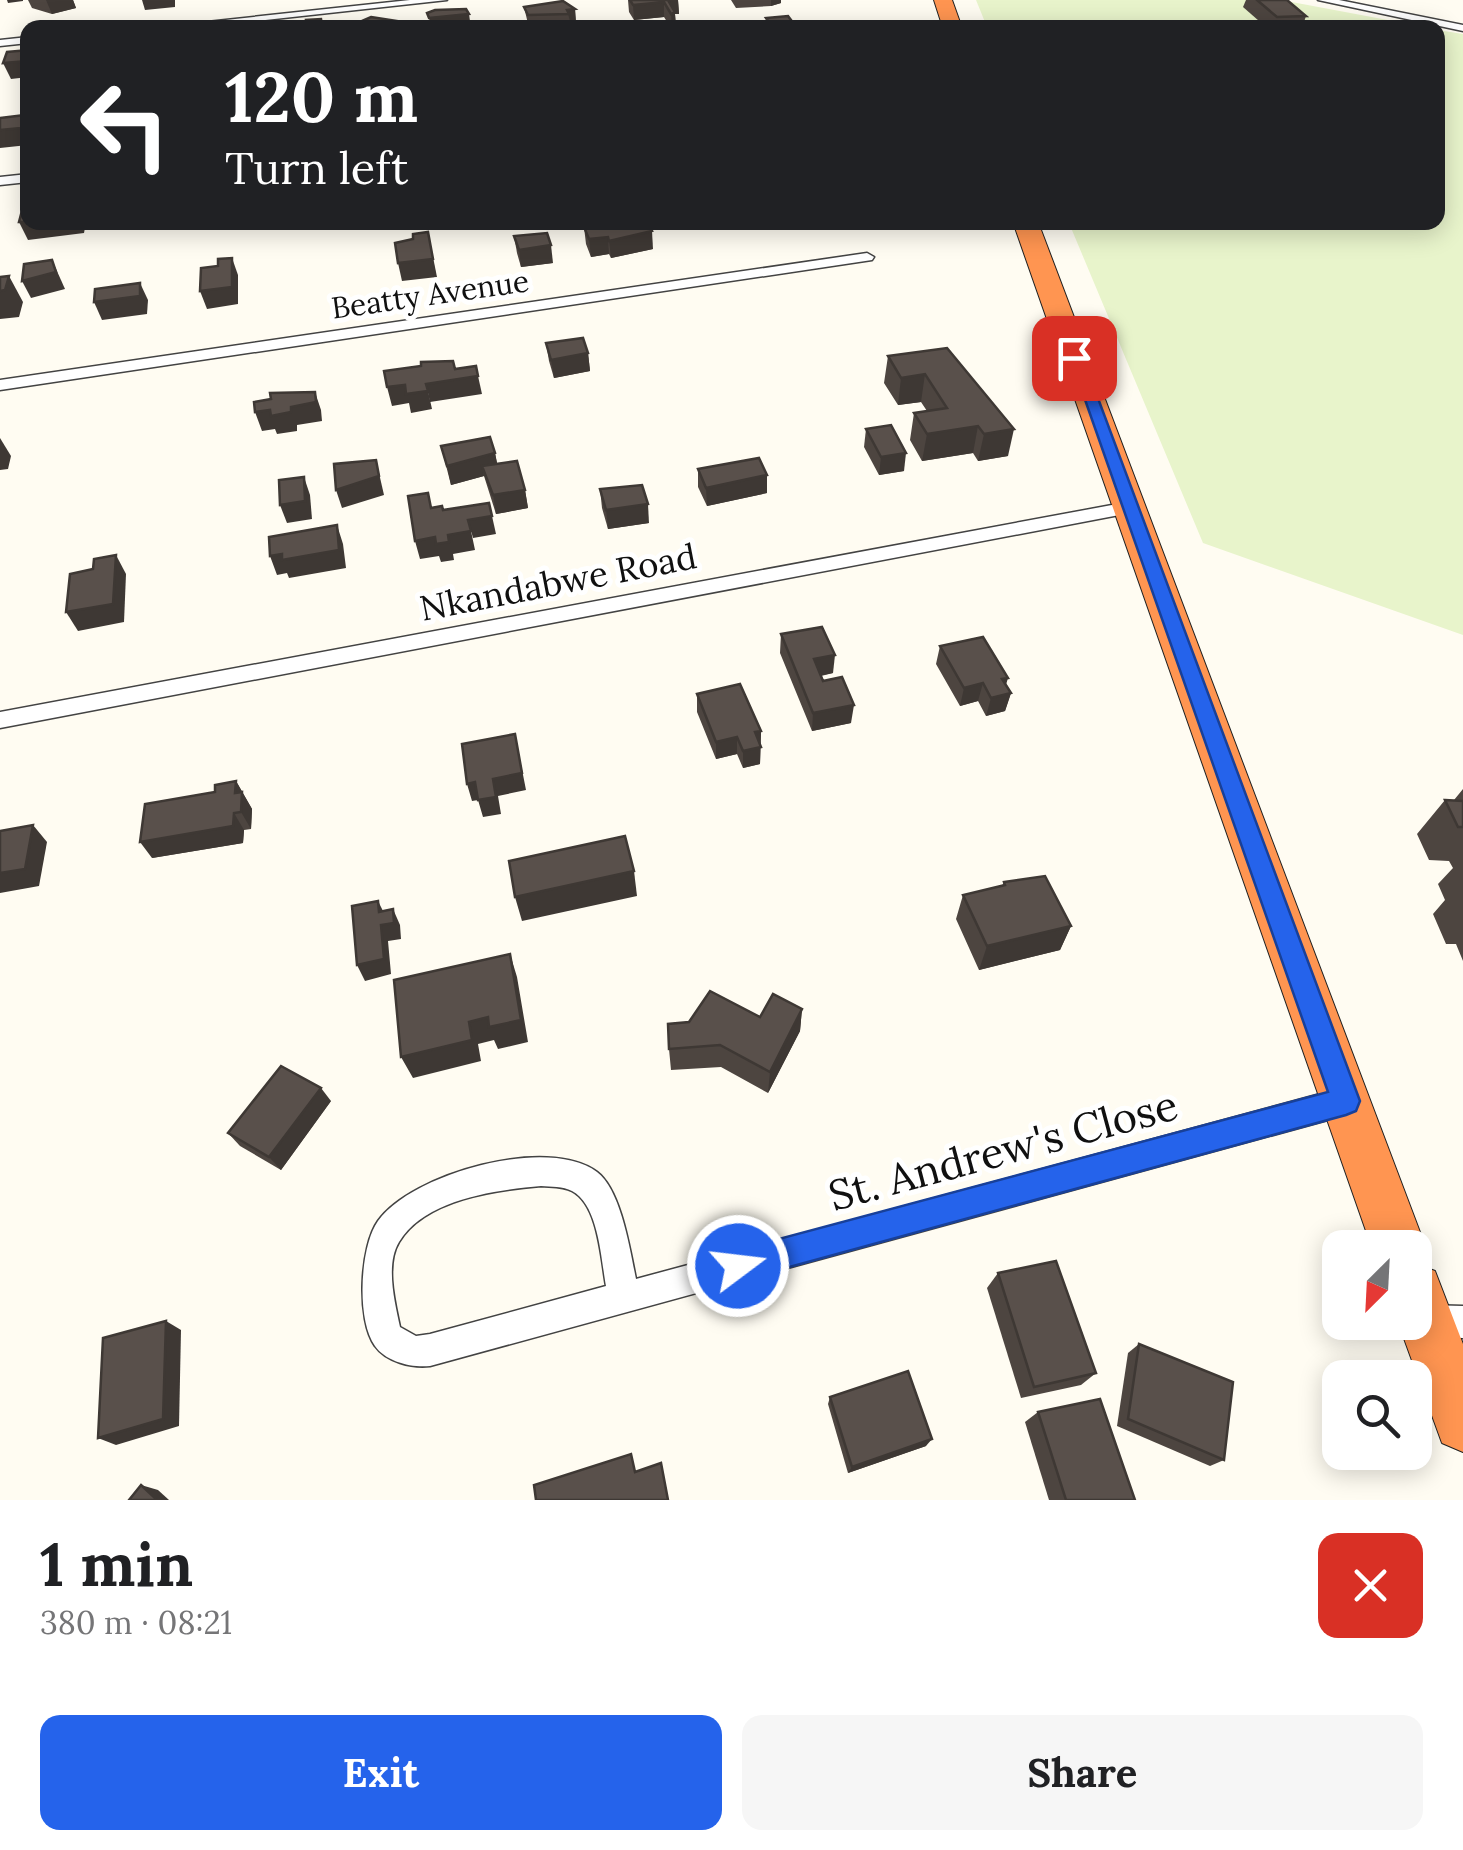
<!DOCTYPE html>
<html lang="en">
<head>
<meta charset="utf-8">
<style>
	body { margin:0; font-family:Lora,serif; background:#f6f6f6; color:#202124; height:100vh; display:flex; flex-direction:column; font-size:38px; white-space:nowrap }
	* { box-sizing:border-box; margin:0 }
	p { font-size:32px; color:#757577 }
	.icon { flex:none; width:55px; height:55px; fill:none; stroke:currentColor; stroke-width:2; stroke-linecap:round; stroke-linejoin:round }
	.map { position:relative; height:1500px; overflow:hidden }
	.side { display:flex; flex-direction:column; background:#fff; flex:1 }
	.side>* { flex:none }
	.guide { position:absolute; left:20px; top:20px; width:1425px; height:210px; border-radius:20px; box-shadow:0 5px 25px #0003; background:#202124; color:#fff; overflow:hidden }
	.needle { width:65px; rotate:204deg }
	.fabs { position:absolute; left:1322px; top:1230px; display:grid; gap:20px }
	.fabs a { display:grid; place-items:center; width:110px; height:110px; border-radius:20px; background:#fff; box-shadow:0 5px 25px #0003; font-size:50px }
	.pin { position:absolute; display:grid; place-items:center; width:85px; height:85px; color:#fff; margin:-42px; border-radius:20px; box-shadow:0 5px 15px #0006 }
	.me { position:absolute; width:110px; margin:-55px; rotate:75deg; stroke-linejoin:round; filter:drop-shadow(0 0 8px #0008) }
	.turn { display:flex; align-items:center; gap:35px; height:210px; padding:0 40px; font-size:45px }
	.turn .icon { width:130px; height:130px; stroke-width:2.5 }
	.turn b { display:block; font-size:70px; line-height:85px }
	.round { display:grid; place-items:center; flex:none; width:105px; height:105px; border-radius:20px; background:#f6f6f6 }
	.summary { display:flex; align-items:center; justify-content:space-between; height:170px; padding:0 40px }
	h1 { font-size:60px; font-weight:700; line-height:75px }
	.action { display:flex; gap:20px; margin-top:auto; padding:20px 40px }
	.action a { flex:1; height:115px; border-radius:20px; background:#2563eb; color:#fff; font-size:40px; font-weight:700; line-height:115px; text-align:center }
	.action a+a { background:#f6f6f6; color:#202124 }
	.map>svg:first-child { display:block }
	.pitch { fill:#e8f4cb }
	.lines { fill:none; stroke-linecap:round; stroke-linejoin:round }
	.street-casing { stroke:#434343; stroke-width:3 }
	.highway-casing { stroke:#212121; stroke-width:2 }
	.street { fill:#fff; fill-rule:evenodd }
	.highway { fill:#ff9551; fill-rule:evenodd }
	.wall { fill:#4d4540 }
	.shaded-wall { fill:#3e3834 }
	.building { fill:#59504b; stroke:#3e3834; stroke-width:2.5 }
	.route { fill:#2563eb; stroke:#184099; stroke-width:2.5 }
	.labels { text-anchor:middle; dominant-baseline:central; stroke-width:10; stroke-linejoin:round; paint-order:stroke }
	.far-street-label { font-size:30px; fill:#101010; stroke:#fff }
	.street-label { font-size:35px; fill:#101010; stroke:#fff }
	.near-street-label { font-size:42px; fill:#101010; stroke:#fff }
</style>
</head>
<body>
<div class="map">
<svg width="1463" height="1500" viewBox="0 0 1463 1500">
	<rect width="100%" height="100%" fill="#fffcf2"/>
	<g class="pitch">
		<path d="M976,0H1281L1425,27H987Z"/>
		<path d="M1438,30L1463,34V635L1203,543L1069,223L1438,222Z"/>
	</g>
	<g class="lines">
		<g class="street-casing">
			<g id="street">
				<path d="M410,0H447L194,28H151Z"/>
				<path d="M1318,0H1339L1463,25V31Z"/>
				<path d="M28,37V43L0,46V40Z"/>
				<path d="M28,174V182L0,185V177Z"/>
				<path d="M867,253L874,257L872,260L0,390V380Z"/>
				<path d="M1128,502L1137,508L1135,512L0,728V712Z"/>
				<path d="M1346,1087L1356,1091L1360,1101L1356,1111L1346,1115L430,1366C412,1368 386,1362 375,1346C356,1320 360,1246 378,1221C411,1174 548,1135 597,1172C621,1190 630,1250 636,1279ZM541,1186C551,1187 563,1186 572,1191C599,1205 601,1260 606,1286L430,1334L416,1336L400,1327C395,1303 385,1265 399,1242C425,1199 496,1190 541,1186Z"/>
				<path d="M1426,1305L1463,1306V1338L1426,1337L1415,1332L1411,1322H1415V1310Z"/>
			</g>
		</g>
		<g class="highway-casing">
			<g id="highway">
				<path d="M934,0H952L962,28H943Z"/>
				<path d="M1013,222H1038L1426,1248L1419,1265L1435,1271L1463,1344V1452L1442,1443L1398,1322H1415V1248H1372Z"/>
			</g>
		</g>
		<use href="#street" class="street"/>
		<use href="#highway" class="highway"/>
	</g>
	<g class="wall">
		<path d="M28,0H73L76,8L52,14L32,8Z"/>
		<path d="M628,0H678L679,14H675L676,27L671,28L664,17L634,20L629,12Z"/>
		<path d="M731,0H781V3L771,6L736,8Z"/>
		<path d="M1246,0H1287L1306,16L1302,28H1267L1243,7Z"/>
		<path d="M524,7L575,9L576,24L571,25V28H529Z"/>
		<path d="M743,222H778L766,225L746,226Z"/>
		<path d="M584,227L653,249L611,258L609,254L591,257L586,244Z"/>
		<path d="M514,236L553,263L521,267L517,253Z"/>
		<path d="M546,343L588,353L590,371L554,378L549,361Z"/>
		<path d="M947,348L1008,456L978,461L973,453L922,461L910,440L914,413L927,411L921,402L898,405L884,383L888,356Z"/>
		<path d="M866,429L904,471L879,475L864,447Z"/>
		<path d="M441,446L495,453L497,464L525,490L528,508L496,514L484,476L451,485Z"/>
		<path d="M698,469L767,493L707,506L698,487Z"/>
		<path d="M600,489L649,523L608,529L602,508Z"/>
		<path d="M781,634L833,673L821,676L851,723L812,731L780,653Z"/>
		<path d="M940,646L1006,685L1011,693L1005,711L986,716L978,701L960,706L936,664Z"/>
		<path d="M697,694L761,731L760,764L743,768L737,754L716,759L697,712Z"/>
		<path d="M236,781L252,809L251,829L244,830L243,843L152,858L215,792Z"/>
		<path d="M1463,789V961L1456,944H1446L1433,914L1445,900L1438,884L1453,868L1449,861L1429,860L1417,834L1445,800H1454Z"/>
		<path d="M1004,882L1071,926L1060,950L979,970L956,919L963,895L1002,886Z"/>
		<path d="M802,1009L800,1031L768,1093L721,1067L671,1070L669,1049L760,1017Z"/>
		<path d="M331,1101L281,1170L240,1146L228,1133Z"/>
		<path d="M998,1273L1096,1373L1081,1385L1021,1398L987,1288Z"/>
		<path d="M1139,1344L1224,1460L1210,1466L1117,1426L1128,1353Z"/>
		<path d="M830,1397L926,1446L848,1473L828,1404Z"/>
		<path d="M1038,1412L1135,1500H1049L1025,1422Z"/>
	</g>
	<g class="shaded-wall">
		<path d="M7,0H23V1L8,3Z"/>
		<path d="M46,0H73L76,8L52,14Z"/>
		<path d="M142,0H175V7L145,10Z"/>
		<path d="M668,0H678L679,14H675L676,27L672,28L671,14Z"/>
		<path d="M771,0H781V3L771,6Z"/>
		<path d="M664,2V17L634,20L633,5Z"/>
		<path d="M575,9L576,24L571,25L567,10Z"/>
		<path d="M469,14L471,28H431L429,18Z"/>
		<path d="M28,61V77L11,79L3,63Z"/>
		<path d="M25,115L28,121V145L0,148V130Z"/>
		<path d="M19,222H86L84,233L28,240Z"/>
		<path d="M652,231L653,249L611,258L609,241Z"/>
		<path d="M428,232L437,277L402,281L398,263Z"/>
		<path d="M608,237L609,254L591,257L589,239Z"/>
		<path d="M551,245L553,263L521,267L519,250Z"/>
		<path d="M232,258L238,275V304L207,309L200,291Z"/>
		<path d="M52,260L65,289L31,298L22,281Z"/>
		<path d="M9,276L23,302L19,317L0,319V291Z"/>
		<path d="M140,283L148,300L147,314L102,320L94,302Z"/>
		<path d="M588,353L590,371L554,378L551,360Z"/>
		<path d="M925,374L921,402L898,405L901,378Z"/>
		<path d="M478,376L482,394L430,402L426,384Z"/>
		<path d="M405,385L428,391L432,409L411,413L409,403L392,406L387,387Z"/>
		<path d="M315,392L321,410L322,421L297,425V431L277,434L275,429L262,431L255,412L291,407Z"/>
		<path d="M978,426L973,453L922,461L927,434Z"/>
		<path d="M1014,429L1008,456L978,461L984,434Z"/>
		<path d="M0,438L11,456L8,469L0,470Z"/>
		<path d="M495,453L499,472L482,466L484,476L451,485L447,466Z"/>
		<path d="M906,453L904,471L879,475L881,457Z"/>
		<path d="M376,460L384,495L342,508L336,490Z"/>
		<path d="M767,475V493L707,506L706,488Z"/>
		<path d="M304,477L310,495L312,519L287,523L280,505Z"/>
		<path d="M525,490L528,508L496,514L493,495Z"/>
		<path d="M648,504L649,523L608,529L606,510Z"/>
		<path d="M492,516L496,534L473,538L468,520Z"/>
		<path d="M337,525L343,544L346,568L289,578L287,573L277,575L270,556Z"/>
		<path d="M471,531L475,550L453,554L454,560L441,562L439,556L420,559L415,541Z"/>
		<path d="M116,555L126,574L124,622L78,631L66,612Z"/>
		<path d="M835,655L833,673L813,677L814,659Z"/>
		<path d="M1008,678L1003,695L1011,693L1005,711L986,716L991,698L1002,679Z"/>
		<path d="M983,683L978,701L960,706L964,688Z"/>
		<path d="M854,705L851,723L812,731L813,713Z"/>
		<path d="M761,731L760,764L743,768V751L755,732Z"/>
		<path d="M515,734L526,790L498,796L501,814L483,817L478,800L472,801L467,784L493,779Z"/>
		<path d="M737,737V754L716,759V742Z"/>
		<path d="M236,781L252,809L251,829L241,812L235,793Z"/>
		<path d="M234,813L244,830L243,843L152,858L140,842Z"/>
		<path d="M33,825L47,842L39,886L0,893V873Z"/>
		<path d="M634,871L637,896L522,921L515,897Z"/>
		<path d="M378,901L386,917L393,909L400,925L401,939L388,941L391,974L365,981L357,965L379,912Z"/>
		<path d="M1071,926L1060,950L979,970L987,946Z"/>
		<path d="M510,954L517,977L528,1042L498,1049L494,1040L478,1044L481,1061L413,1078L401,1057L469,1022Z"/>
		<path d="M802,1009L800,1031L768,1093L770,1072Z"/>
		<path d="M321,1088L331,1101L281,1170L269,1157Z"/>
		<path d="M166,1321L181,1330L179,1426L116,1445L98,1438Z"/>
		<path d="M932,1439L926,1446L848,1473L852,1467Z"/>
		<path d="M141,1485L158,1490L169,1500H157Z"/>
	</g>
	<g class="building">
		<path d="M630,0H668L675,12L671,14L664,2L633,5Z"/>
		<path d="M1257,0H1287L1306,16L1277,17Z"/>
		<path d="M563,1L575,9L567,10L569,14L528,15L524,7Z"/>
		<path d="M466,9L469,14L429,18L427,13L435,10Z"/>
		<path d="M788,16L797,28H773L766,18Z"/>
		<path d="M371,17L410,23L404,28H346Z"/>
		<path d="M321,19L322,26L307,28L306,20Z"/>
		<path d="M301,22L302,28H284L283,24Z"/>
		<path d="M279,23L280,28H265L264,25Z"/>
		<path d="M862,23L866,28H819Z"/>
		<path d="M739,25L741,28H714Z"/>
		<path d="M28,50V61L3,63L7,52Z"/>
		<path d="M25,115L21,128L0,130V118Z"/>
		<path d="M28,202V222H19L24,203Z"/>
		<path d="M600,222H647L652,231L609,241L608,237L589,239L584,227Z"/>
		<path d="M428,232L433,259L398,263L395,243L413,239V234Z"/>
		<path d="M547,233L551,245L519,250L514,236Z"/>
		<path d="M232,258V287L200,291L201,268L218,266V259Z"/>
		<path d="M52,260L56,272L22,281L24,264Z"/>
		<path d="M9,276L5,290L0,291V277Z"/>
		<path d="M140,283V296L94,302L95,289Z"/>
		<path d="M583,338L588,353L551,360L546,343Z"/>
		<path d="M947,348L1014,429L984,434L978,426L927,434L914,413L947,408L925,374L901,378L888,356Z"/>
		<path d="M453,361L455,369L476,366L478,376L426,384L428,391L406,394L405,385L387,387L384,371L421,366V362Z"/>
		<path d="M315,392L316,402L291,407V412L271,416L270,410L255,412L254,402L271,399L270,393Z"/>
		<path d="M891,425L906,453L881,457L866,429Z"/>
		<path d="M490,437L495,453L447,466L441,446Z"/>
		<path d="M759,458L767,475L706,488L698,469Z"/>
		<path d="M376,460L379,476L336,490L334,464Z"/>
		<path d="M517,461L525,490L493,495L482,466Z"/>
		<path d="M304,477L305,501L280,505L279,480Z"/>
		<path d="M642,485L648,504L606,510L600,489Z"/>
		<path d="M428,493L431,508L442,506L443,510L489,503L492,516L468,520L471,531L448,535L449,542L436,544L435,537L415,541L408,496Z"/>
		<path d="M337,525L339,550L282,560V554L270,556L269,537Z"/>
		<path d="M116,555L113,604L66,612L70,574L93,569L94,559Z"/>
		<path d="M822,627L835,655L814,659L823,681L842,677L854,705L813,713L781,634Z"/>
		<path d="M983,637L1008,678L1002,679L1011,693L991,698L983,683L964,688L940,646Z"/>
		<path d="M740,684L761,731L755,732L761,747L743,751L737,737L716,742L697,694Z"/>
		<path d="M515,734L522,773L493,779L496,797L478,800L475,782L467,784L462,744Z"/>
		<path d="M236,781L235,793L242,792L241,812L234,813L233,826L140,842L145,804L215,792V785Z"/>
		<path d="M1445,800L1463,801V827H1458Z"/>
		<path d="M33,825L25,869L0,873V831Z"/>
		<path d="M625,836L634,871L515,897L509,861Z"/>
		<path d="M1045,876L1071,926L987,946L963,895L1005,885L1004,882Z"/>
		<path d="M378,901L379,912L393,909L394,923L381,925L384,959L357,965L352,906Z"/>
		<path d="M510,954L521,1020L489,1027L488,1017L469,1022L472,1040L401,1057L394,980Z"/>
		<path d="M710,991L760,1017L773,994L802,1009L770,1072L720,1045L669,1049L668,1024L689,1022Z"/>
		<path d="M281,1066L321,1088L269,1157L228,1133Z"/>
		<path d="M1056,1261L1096,1373L1034,1387L998,1273Z"/>
		<path d="M166,1321L163,1419L98,1438L103,1338Z"/>
		<path d="M1139,1344L1233,1382L1224,1460L1128,1419Z"/>
		<path d="M908,1371L932,1439L852,1467L830,1397Z"/>
		<path d="M1100,1399L1135,1500H1066L1038,1412Z"/>
		<path d="M631,1454L635,1472L661,1463L668,1500H536L534,1485Z"/>
		<path d="M141,1485L157,1500H129Z"/>
	</g>
	<path class="route" d="M1069,354L1083,358L1360,1101L1356,1111L1346,1115L738,1281L727,1277L722,1266L727,1254L738,1250L1328,1092Z"/>
	<g class="labels">
		<g class="far-street-label">
			<text transform="translate(430 294) rotate(-8)">Beatty Avenue</text>
		</g>
		<g class="street-label">
			<text transform="translate(558 582) rotate(-11)">Nkandabwe Road</text>
		</g>
		<g class="near-street-label">
			<text transform="translate(1003 1150) rotate(-15)">St. Andrew's Close</text>
		</g>
	</g>
</svg>
<div class="fabs">
<a><svg class="needle" viewBox="-14 -14 28 28"><path d="M0-13l5 13h-10z" fill="#e53935"/><path d="M0 13l5-13h-10z" fill="#757577"/></svg></a>
<a><svg class="icon" aria-label="search" viewBox="0 0 24 24"><circle cx="10" cy="10" r="6"/><path d="M15 15l6 6"/></svg></a>
</div>
<div class="pin" style="left:1074px;top:358px;background:#d93025"><svg class="icon" aria-label="arrive" viewBox="0 0 24 24"><path d="M6 21V4h12l-3 4 3 4H6"/></svg></div>
<svg class="me" style="left:738px;top:1266px" viewBox="-20 -20 40 40"><circle r="17" fill="#2563eb" stroke="#fff" stroke-width="3"/><path d="M0-11L8 9 0 5-8 9z" fill="#fff"/></svg>
<div class="guide">
<div class="turn"><svg class="icon" aria-label="left" viewBox="0 0 24 24"><path d="M17 20v-9H6M10 6l-5 5 5 5"/></svg><div><b>120 m</b>Turn left</div></div>
</div>
</div>
<section class="side">
<div class="summary"><div><h1>1 min</h1><p>380 m · 08:21</p></div><a class="round" style="background:#d93025;color:#fff"><svg class="icon" aria-label="close" viewBox="0 0 24 24"><path d="M6 6l12 12M18 6L6 18"/></svg></a></div>
<div class="action"><a>Exit</a><a>Share</a></div>
</section>
</body>
</html>
